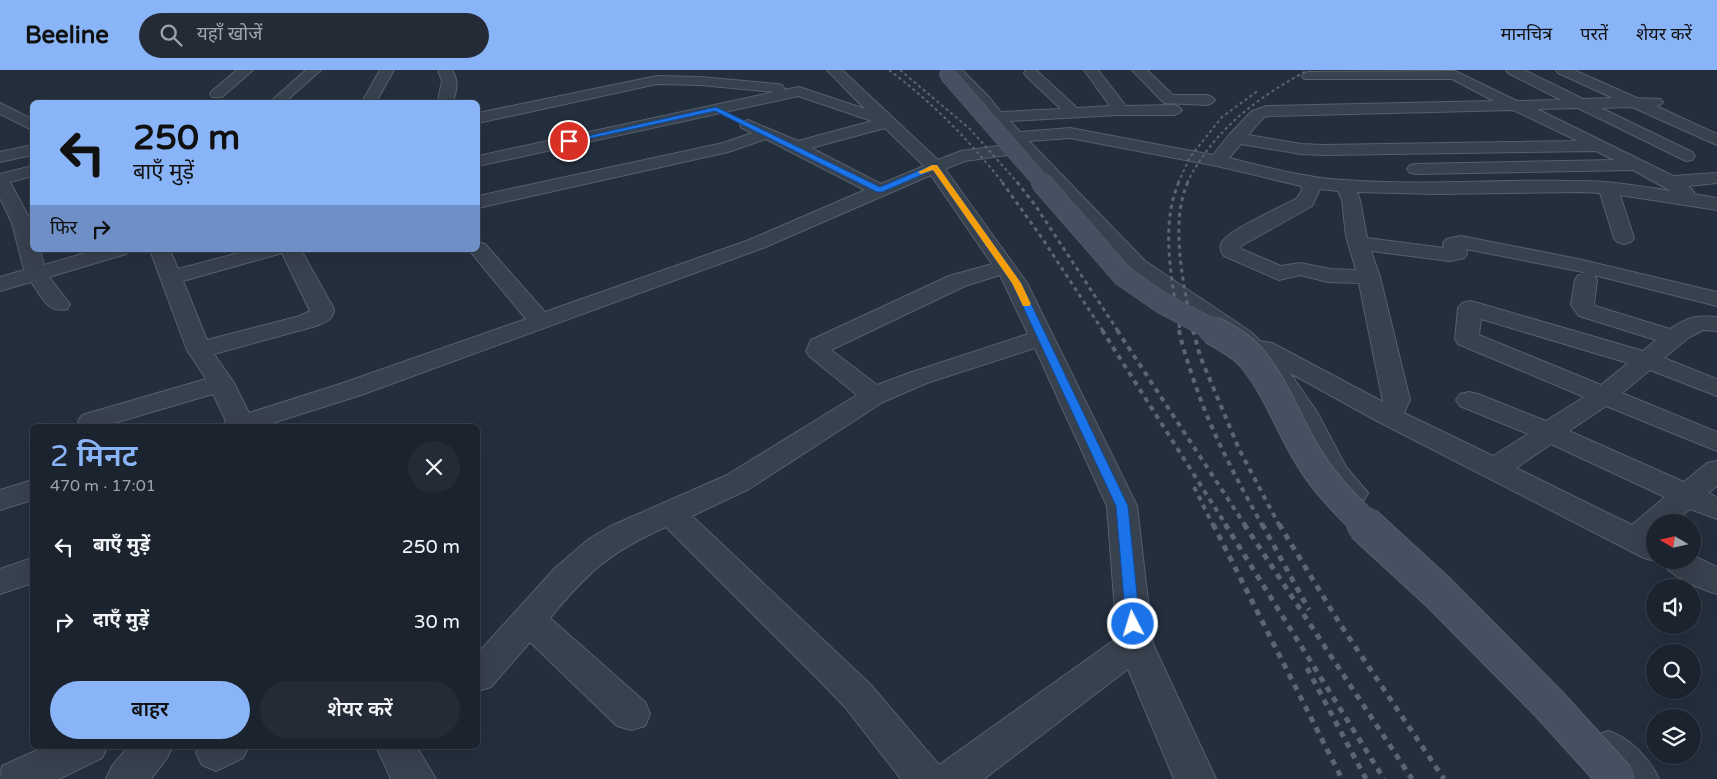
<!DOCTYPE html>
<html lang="hi">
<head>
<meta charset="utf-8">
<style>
	body { margin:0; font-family:"Varela Round","Noto Sans Devanagari",sans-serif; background:#242b36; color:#f1f3f6; height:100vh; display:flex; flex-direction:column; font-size:19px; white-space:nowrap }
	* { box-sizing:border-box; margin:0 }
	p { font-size:16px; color:#a0a4aa }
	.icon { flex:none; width:28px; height:28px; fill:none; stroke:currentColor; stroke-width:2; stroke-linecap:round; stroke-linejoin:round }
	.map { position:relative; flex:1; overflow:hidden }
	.sheet { position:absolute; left:30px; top:354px; width:450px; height:325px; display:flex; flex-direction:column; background:#1b232e; border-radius:8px; box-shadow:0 5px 20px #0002,0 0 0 1px #39404a }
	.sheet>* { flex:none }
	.top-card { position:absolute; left:30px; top:30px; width:450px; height:152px; border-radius:8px; box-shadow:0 5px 20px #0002,0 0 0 1px #39404a; background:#8ab4f8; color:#111; overflow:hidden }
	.needle { width:32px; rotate:279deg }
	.controls { position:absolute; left:1646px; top:444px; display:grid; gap:10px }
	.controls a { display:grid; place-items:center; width:55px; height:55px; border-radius:50%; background:#1b232e; box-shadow:0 5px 20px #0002,0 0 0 1px #39404a; font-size:25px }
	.pin { position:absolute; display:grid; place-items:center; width:42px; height:42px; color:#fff; margin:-21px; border:2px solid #fff; border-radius:50%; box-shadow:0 1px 5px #0007 }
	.me { position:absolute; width:55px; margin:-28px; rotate:355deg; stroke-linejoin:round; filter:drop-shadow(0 0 4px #0008) }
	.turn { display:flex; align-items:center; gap:18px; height:105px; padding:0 20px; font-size:22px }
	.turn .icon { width:65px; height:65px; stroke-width:2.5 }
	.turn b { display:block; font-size:35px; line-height:42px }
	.then { display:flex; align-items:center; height:48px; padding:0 20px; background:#0003; gap:10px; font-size:19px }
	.round { display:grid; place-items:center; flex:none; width:52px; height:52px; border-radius:26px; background:#242b36 }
	.overview { display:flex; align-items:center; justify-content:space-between; height:85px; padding:0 20px }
	h1 { font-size:30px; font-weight:600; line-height:38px; color:#8ab4f8 }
	.action { display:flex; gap:10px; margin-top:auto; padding:10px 20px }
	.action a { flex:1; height:58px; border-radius:30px; background:#8ab4f8; color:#111; font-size:20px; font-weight:600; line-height:58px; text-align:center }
	.action a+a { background:#242b36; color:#f1f3f6 }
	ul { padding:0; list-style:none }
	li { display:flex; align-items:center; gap:15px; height:75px; padding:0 20px }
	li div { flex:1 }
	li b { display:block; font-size:19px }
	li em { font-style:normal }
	header { display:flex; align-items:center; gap:30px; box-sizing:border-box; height:70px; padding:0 25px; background:#8ab4f8; color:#111 }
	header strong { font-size:24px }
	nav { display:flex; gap:28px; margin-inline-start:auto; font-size:18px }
	.search { width:350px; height:45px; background:#242b36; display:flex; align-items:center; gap:12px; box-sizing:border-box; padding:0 18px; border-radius:28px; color:#a0a4aa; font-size:19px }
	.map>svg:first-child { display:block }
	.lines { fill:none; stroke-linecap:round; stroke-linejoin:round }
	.street-casing { stroke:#565f6c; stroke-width:2 }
	.street { fill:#38414e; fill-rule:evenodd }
	.rail-far3 { stroke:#5a6575; stroke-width:2; stroke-dasharray:3 3; stroke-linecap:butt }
	.rail-far2 { stroke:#5a6575; stroke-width:3; stroke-dasharray:4 4; stroke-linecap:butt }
	.rail-far1 { stroke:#5a6575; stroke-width:4; stroke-dasharray:5 5; stroke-linecap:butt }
	.rail { stroke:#5a6575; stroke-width:5; stroke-dasharray:6 6; stroke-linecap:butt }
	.secondary-bridge-far3-casing { stroke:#565f6c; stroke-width:17; stroke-linecap:butt }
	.secondary-bridge-far2-casing { stroke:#565f6c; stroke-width:22; stroke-linecap:butt }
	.secondary-bridge-far1-casing { stroke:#565f6c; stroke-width:30; stroke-linecap:butt }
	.secondary-bridge-casing { stroke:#565f6c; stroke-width:38; stroke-linecap:butt }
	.secondary-bridge-far3 { stroke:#465061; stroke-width:16 }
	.secondary-bridge-far2 { stroke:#465061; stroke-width:21 }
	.secondary-bridge-far1 { stroke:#465061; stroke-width:28 }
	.secondary-bridge { stroke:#465061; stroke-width:36 }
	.route { fill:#1a73e8; stroke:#114b97 }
	.slow { fill:#f59e0b }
</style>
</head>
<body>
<header>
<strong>Beeline</strong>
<div class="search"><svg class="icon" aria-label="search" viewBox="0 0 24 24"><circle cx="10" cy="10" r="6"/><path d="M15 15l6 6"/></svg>यहाँ खोजें</div>
<nav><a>मानचित्र</a><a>परतें</a><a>शेयर करें</a></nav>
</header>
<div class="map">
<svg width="1717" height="709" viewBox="0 0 1717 709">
	<rect width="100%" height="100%" fill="#242f3e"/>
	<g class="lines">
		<g class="street-casing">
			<g id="street">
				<path d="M237,0H253L222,27H212L210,24L212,21Z"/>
				<path d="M306,0H321L285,32H270Z"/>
				<path d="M380,0H394L376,32H362Z"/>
				<path d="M438,0H452C459,10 457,23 452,32H440L438,30L442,11Z"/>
				<path d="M827,0H842L938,90L961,81L1013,74L947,0H962L989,27L1001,42L1061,39L1026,6L1024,3L1026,0H1036L1077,38L1110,36L1084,0H1098L1126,36L1174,35L1179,37L1182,40L1179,43L1174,45H1116L1010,51L1020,62L1070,58L1213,85L1229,65L1252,41L1267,36L1494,31L1452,9H1304L1302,6L1304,3L1309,2L1455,1L1517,31L1561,30L1508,3L1506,0H1524L1583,29L1613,28L1558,3L1556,0H1574L1637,28L1660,29L1663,32L1660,35L1656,36L1717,64V75L1632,37L1601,38L1692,82L1695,86L1692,90L1686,91L1578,38L1537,39L1673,106L1717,103V113L1688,116L1694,122L1693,124L1717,128V140L1620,125L1634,168L1631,172L1624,174L1617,172L1614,168L1600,123L1582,122L1437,124L1357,122L1360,130L1367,168L1444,178L1443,173L1446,169L1461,166L1578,189L1717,222V236L1578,201L1466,179L1467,184L1464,188L1450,191L1371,181L1380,207L1410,330L1404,343L1493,386L1528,364L1460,336L1456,330L1460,324L1469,322L1478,324L1546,351L1584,327L1458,274L1455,269L1458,238L1462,233L1470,231L1478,233L1643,281L1656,270L1579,246L1571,235L1575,210L1578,205L1586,203L1594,205L1597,210L1594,234L1595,236L1670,259C1688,247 1696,245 1717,247V261L1703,260L1688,268L1664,288L1717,309V326L1650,300L1622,323L1717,362V381L1606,336L1569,361L1684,412L1707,393L1717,391V416L1708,423L1717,427V449L1690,439L1674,452H1655V490H1692V485L1717,497V524C1700,519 1668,505 1659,490L1655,491L1644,488L1379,352L1290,303L1317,342L1346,397L1368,423L1364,430L1353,433L1342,430L1324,409L1289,342L1268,309L1233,272L1129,201L1021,83L965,91L945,99L1027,213L1137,436L1153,574L1216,709H1174L1128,599L984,709H901L845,637L819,610L666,457C611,481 588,502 550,548L645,632L650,644L645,656L631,660L617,656L530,572L491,617L478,621V583L555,498L589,469L611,456L727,405L857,325L809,286L806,281L811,270L949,206L992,194L931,105L763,178L361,325L263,356H222L226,351L213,324L104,356H82L78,351L82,345L206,309L187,280L150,180H170L178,199L250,180H301L334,239C334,250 325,252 316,256L214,284L234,313L249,343L343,313L526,249L469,180H478V172L485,174L545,242L749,170L865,120L766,69L728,82L478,138V126L723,73L752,63L742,58L740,55L742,52L748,50L798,71L872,51L798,26L478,96V86L774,22L700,15L657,14L478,53V43L657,6L700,7L777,14L782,15L784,18L783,20L799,17L865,39ZM1513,40L1578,71L1323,75L1301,74L1248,65L1264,47L1269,46ZM885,58L924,96L881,114L811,78ZM1070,68L1217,96L1301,116L1302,120L1297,128C1282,137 1230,159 1222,172C1219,177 1221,182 1224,186L1279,210L1300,205L1328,212L1359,213L1383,332L1272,273L1260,271L1251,262L1145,191L1029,71ZM1241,74L1301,84L1323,85L1596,81L1614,90L1416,94L1410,95L1407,99L1410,103L1416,104L1633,100L1671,121C1641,116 1610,111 1580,111C1502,109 1423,116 1344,110C1305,108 1267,97 1229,88ZM1320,119L1338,121L1342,130L1346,166L1356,200L1330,199L1300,193L1281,196L1241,179V176L1312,136ZM282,183L310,241L300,246L207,270L183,211ZM1000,205L1028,264L909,303L877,315L831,280L965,216ZM1481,249L1628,293L1601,315L1479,265ZM1035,278L1107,436L1117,568L939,695L871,615L692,446L749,419L883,332L927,313ZM1551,374L1665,427L1632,455L1516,398Z"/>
				<path d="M1132,0H1147L1173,25H1207L1212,27L1215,30L1212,33L1207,35L1164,33Z"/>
				<path d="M0,33L32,49V60L0,44Z"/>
				<path d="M32,75V85L0,92V82Z"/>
				<path d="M32,96V106L10,112L32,153V180H40L44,195L96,180H129L126,184L49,207L70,234L67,239C47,244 42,226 31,212L0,221V207L24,200L12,153L0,128V104Z"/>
				<path d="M32,410V430L0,440V420Z"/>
				<path d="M32,488V513L0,524V499Z"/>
				<path d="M1608,661C1630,668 1649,688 1659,709H1611L1594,690L1588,678L1594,666Z"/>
				<path d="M46,676H108L102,688L59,709H0L2,696Z"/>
				<path d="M129,676H173L167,688L151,709H106L112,696Z"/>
				<path d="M199,676H249L243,688L216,701L202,695L196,683Z"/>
				<path d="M376,676H416L436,709H391Z"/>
			</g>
		</g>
		<use href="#street" class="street"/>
		<g class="rail-far3">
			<path d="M889,0C933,33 969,70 1003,113"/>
			<path d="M900,0L970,59L1018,113"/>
			<path d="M1178,113L1190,87L1222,47L1259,20"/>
			<path d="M1187,113C1213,60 1257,28 1308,0"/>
		</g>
		<g class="rail-far2">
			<path d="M1002,112L1042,168L1103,261"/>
			<path d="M1017,112L1035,135L1118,261"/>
			<path d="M1179,112C1159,157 1173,215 1180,261"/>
			<path d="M1188,112C1169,152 1184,219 1193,261"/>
		</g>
		<g class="rail-far1">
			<path d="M1102,260L1226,455"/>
			<path d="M1117,260L1245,455"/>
			<path d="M1179,260C1182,275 1187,290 1192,305C1209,358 1235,406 1262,455"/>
			<path d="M1193,260L1200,286L1239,379L1279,455"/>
			<path d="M1194,417L1213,455"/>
		</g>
		<g class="rail">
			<path d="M1213,454L1342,709"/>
			<path d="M1225,454L1384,709"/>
			<path d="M1244,454L1412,709"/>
			<path d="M1262,454L1309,540"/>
			<path d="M1279,454L1340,554L1444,709"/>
			<path d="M1307,598L1366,709"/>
		</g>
		<g class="secondary-bridge-far3-casing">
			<path id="secondary-bridge-far3" d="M947,4L1042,113"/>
		</g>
		<g class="secondary-bridge-far2-casing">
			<path id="secondary-bridge-far2" d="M1041,112L1123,206L1162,233L1215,261"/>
		</g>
		<g class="secondary-bridge-far1-casing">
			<path id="secondary-bridge-far1" d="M1212,260C1225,267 1240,275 1250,286C1277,317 1289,357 1311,391C1326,415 1346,435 1366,455"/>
		</g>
		<g class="secondary-bridge-casing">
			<path id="secondary-bridge" d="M1364,454L1438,522L1549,634L1617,709"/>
		</g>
		<use href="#secondary-bridge-far3" class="secondary-bridge-far3"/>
		<use href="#secondary-bridge-far2" class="secondary-bridge-far2"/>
		<use href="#secondary-bridge-far1" class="secondary-bridge-far1"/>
		<use href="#secondary-bridge" class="secondary-bridge"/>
	</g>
	<path class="route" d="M716,37L880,117L932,95H937L1021,213L1128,436L1140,554L1138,558L1133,560L1128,558L1126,554L1116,436L1012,213L933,100L882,122H877L715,41L569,73L566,71Z"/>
	<path class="slow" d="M932,95H937L1021,213L1031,234L1029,236H1023L1012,213L933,100L921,104L918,102Z"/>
</svg>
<div class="controls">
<a><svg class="needle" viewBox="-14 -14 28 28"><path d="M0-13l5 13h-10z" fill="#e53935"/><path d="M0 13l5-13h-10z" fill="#a0a4aa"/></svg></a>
<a><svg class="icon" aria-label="sound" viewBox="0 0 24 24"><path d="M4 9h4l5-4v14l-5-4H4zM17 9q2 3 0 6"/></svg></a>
<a><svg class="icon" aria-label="search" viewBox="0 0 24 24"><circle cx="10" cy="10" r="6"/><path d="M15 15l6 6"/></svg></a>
<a><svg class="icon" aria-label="layers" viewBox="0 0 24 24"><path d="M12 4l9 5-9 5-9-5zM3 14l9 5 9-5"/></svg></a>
</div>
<div class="pin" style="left:569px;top:71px;background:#d93025"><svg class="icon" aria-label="arrive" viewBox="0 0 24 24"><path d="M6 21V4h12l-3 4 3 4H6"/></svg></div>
<svg class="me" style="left:1133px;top:554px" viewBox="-20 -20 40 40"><circle r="17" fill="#1a73e8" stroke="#fff" stroke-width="3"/><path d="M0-11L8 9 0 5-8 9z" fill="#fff"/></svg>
<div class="top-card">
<div class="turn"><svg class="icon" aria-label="left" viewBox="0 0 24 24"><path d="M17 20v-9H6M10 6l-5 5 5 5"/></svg><div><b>250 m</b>बाएँ मुड़ें</div></div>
<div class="then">फिर<svg class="icon" aria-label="right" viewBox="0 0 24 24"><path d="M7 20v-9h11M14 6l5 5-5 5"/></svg></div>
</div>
<section class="sheet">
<div class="overview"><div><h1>2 मिनट</h1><p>470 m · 17:01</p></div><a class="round"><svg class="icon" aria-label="close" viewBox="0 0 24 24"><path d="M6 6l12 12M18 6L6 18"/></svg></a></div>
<ul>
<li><svg class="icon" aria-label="left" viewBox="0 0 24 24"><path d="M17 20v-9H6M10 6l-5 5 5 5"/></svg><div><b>बाएँ मुड़ें</b></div><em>250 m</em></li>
<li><svg class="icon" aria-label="right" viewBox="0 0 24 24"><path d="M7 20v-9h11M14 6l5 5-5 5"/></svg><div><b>दाएँ मुड़ें</b></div><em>30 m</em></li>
</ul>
<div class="action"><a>बाहर</a><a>शेयर करें</a></div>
</section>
</div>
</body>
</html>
